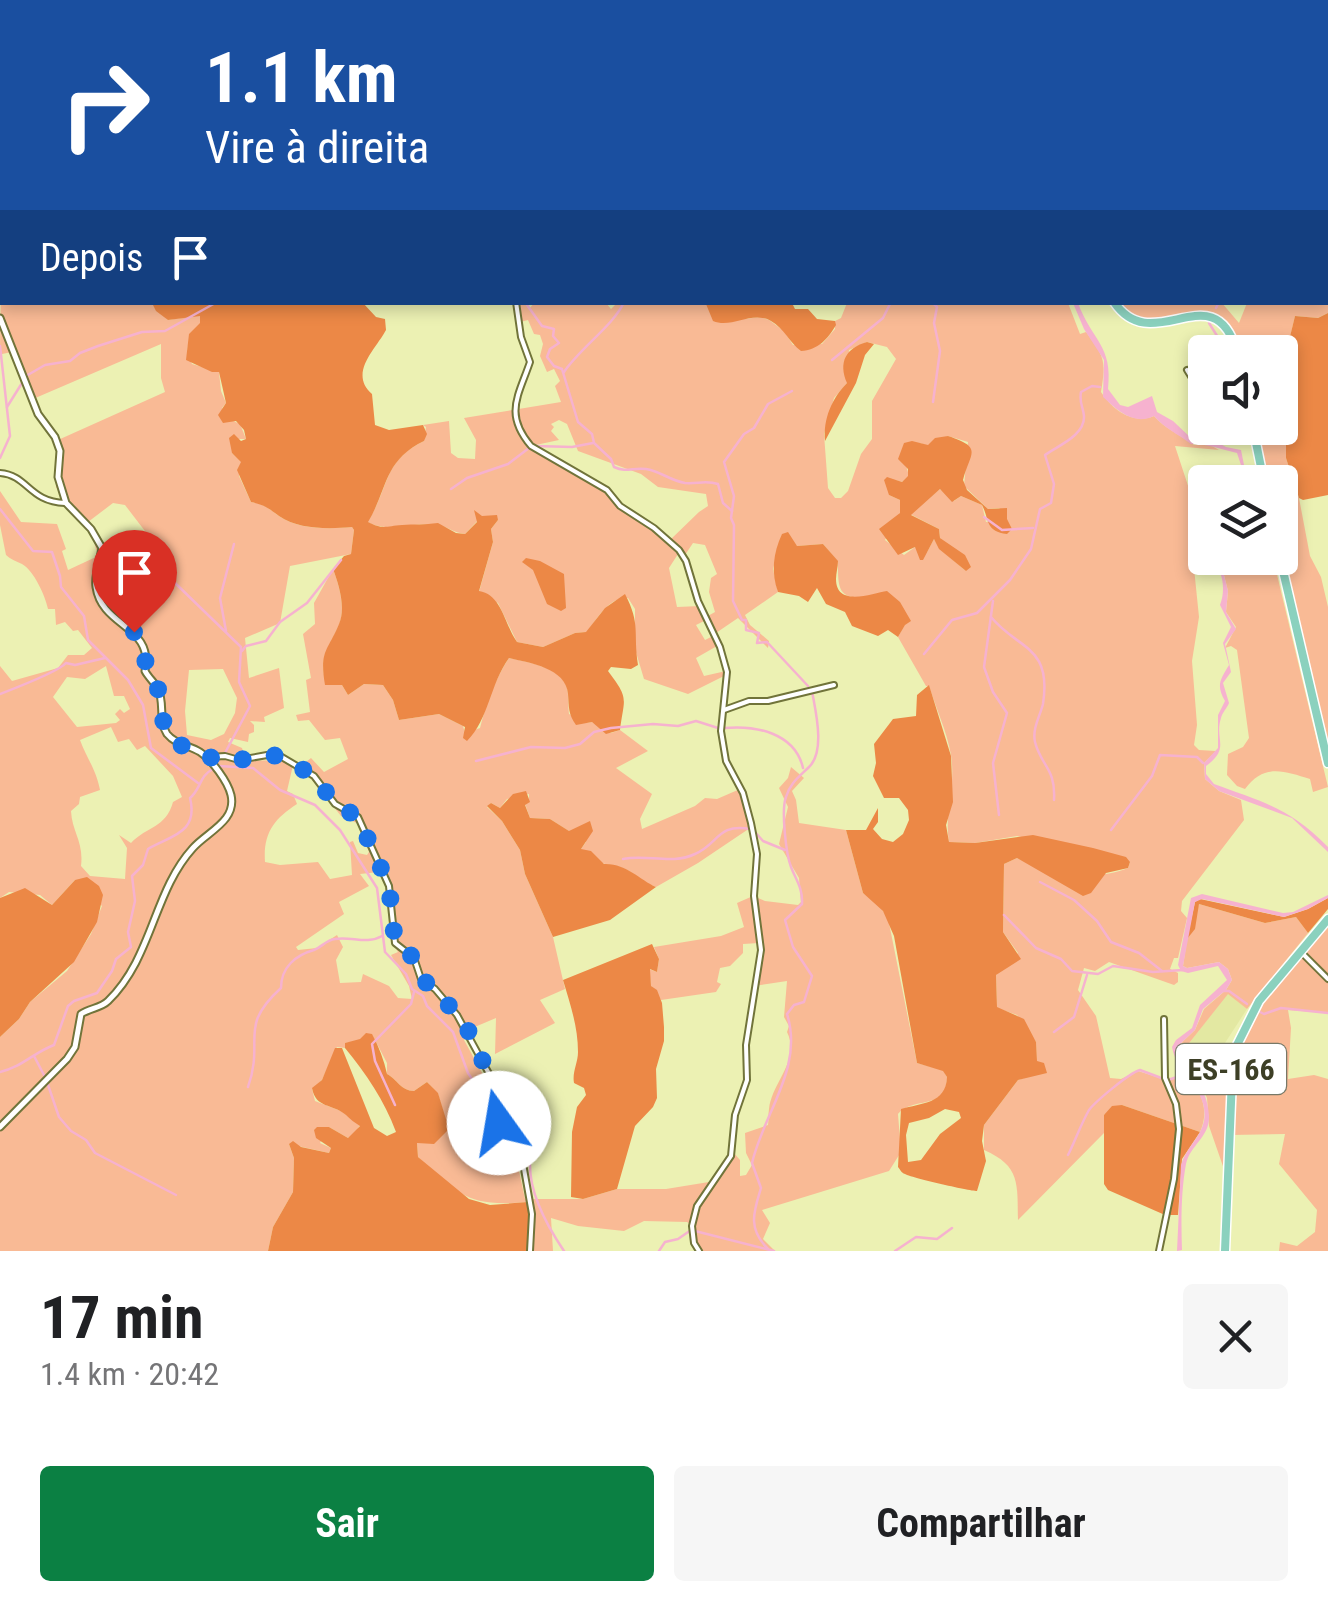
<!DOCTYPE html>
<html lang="pt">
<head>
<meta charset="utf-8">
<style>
	body { margin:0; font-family:"Roboto Condensed",sans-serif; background:#f6f6f6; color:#202124; height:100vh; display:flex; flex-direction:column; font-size:38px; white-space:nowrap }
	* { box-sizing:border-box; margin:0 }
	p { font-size:32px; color:#757577 }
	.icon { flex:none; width:55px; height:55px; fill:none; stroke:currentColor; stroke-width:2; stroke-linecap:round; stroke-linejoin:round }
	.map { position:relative; height:1251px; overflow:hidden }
	.sheet { display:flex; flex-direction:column; background:#fff; flex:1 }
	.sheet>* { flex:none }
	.top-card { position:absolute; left:0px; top:0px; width:1330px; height:305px; box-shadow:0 5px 15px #0003; background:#1a4fa0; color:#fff; overflow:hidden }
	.controls { position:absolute; left:1188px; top:335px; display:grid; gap:20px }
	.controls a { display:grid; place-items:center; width:110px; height:110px; border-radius:10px; background:#fff; box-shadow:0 5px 15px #0003; font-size:50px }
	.pin { position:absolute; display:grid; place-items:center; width:85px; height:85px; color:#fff; margin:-102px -42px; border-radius:50% 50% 50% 0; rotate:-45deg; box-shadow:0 0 10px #0007 }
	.pin .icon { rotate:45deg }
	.me { position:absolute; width:110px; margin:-55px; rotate:347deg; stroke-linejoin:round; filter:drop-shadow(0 0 8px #0008) }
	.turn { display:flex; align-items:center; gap:35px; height:210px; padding:0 40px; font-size:45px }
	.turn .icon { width:130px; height:130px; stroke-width:2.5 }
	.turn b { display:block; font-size:70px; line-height:85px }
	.then { display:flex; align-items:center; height:95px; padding:0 40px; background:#0003; gap:20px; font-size:38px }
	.round { display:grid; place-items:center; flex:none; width:105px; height:105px; border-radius:10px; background:#f6f6f6 }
	.summary { display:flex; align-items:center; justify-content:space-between; height:170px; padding:0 40px }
	h1 { font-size:60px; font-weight:700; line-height:75px }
	.button { display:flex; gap:20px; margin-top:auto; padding:20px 40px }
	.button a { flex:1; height:115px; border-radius:10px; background:#0b8043; color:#fff; font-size:40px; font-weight:700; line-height:115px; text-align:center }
	.button a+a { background:#f6f6f6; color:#202124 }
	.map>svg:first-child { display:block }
	.built { fill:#e3e8a2 }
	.green { fill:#f9ba95; fill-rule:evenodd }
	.forest { fill:#ec8846; fill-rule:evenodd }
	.water { fill:#f6b2cf }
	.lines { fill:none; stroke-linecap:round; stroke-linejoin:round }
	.stream { stroke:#f6b2cf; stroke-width:2.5 }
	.minor-casing { stroke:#71743a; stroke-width:8 }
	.tertiary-casing { stroke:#71743a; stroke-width:9 }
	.primary-casing { stroke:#fff; stroke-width:11 }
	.minor { stroke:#fff; stroke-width:4 }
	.tertiary { stroke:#fff; stroke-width:5 }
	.primary { stroke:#8bd1be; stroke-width:8 }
	.route { stroke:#1a73e8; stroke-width:18; stroke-dasharray:0 32.4 }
	.labels { text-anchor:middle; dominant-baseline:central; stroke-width:10; stroke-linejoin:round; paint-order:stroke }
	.shield { fill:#fff; stroke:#777967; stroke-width:2.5 }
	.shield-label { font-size:30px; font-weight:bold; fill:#3d3f26 }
</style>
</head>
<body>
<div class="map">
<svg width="1328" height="1251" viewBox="0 0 1328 1251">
	<rect width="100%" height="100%" fill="#ecf1b3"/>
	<path class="built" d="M1228,993L1247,1009L1210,1066L1186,1047Z"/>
	<g class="green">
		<path d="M2,208V302L152,303L168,320L200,315L201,323C191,338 182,345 192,364L219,372L221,391L226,403L222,408L231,420L240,424L246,439H239L232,453L242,462L239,476L251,502C265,504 268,508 279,516C299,530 329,529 352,527L354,530L351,554L290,566L280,623L245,638L249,678L279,668L284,708L264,717L265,722L250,721L254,725V732L249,734L248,742L230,738L228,742L242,748L246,761L280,760L293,765L287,791L293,794L297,804C274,819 263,833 265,862L280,865L318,862L330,879L352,875L350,842L353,841L358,853L367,855L369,852L359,824L341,816L301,766L311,758L324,772L348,759L340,738L325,740L309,720L298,721L296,715L310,712L306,680L311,678L303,634L315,624L314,603L333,569C339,585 346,608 339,625C329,649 317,658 327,685H342L348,695L364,684L383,685L393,700L399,720L439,714L463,726L465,733L480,728C486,704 495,679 509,658C527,662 562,667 567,688C569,697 568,706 569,714L586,723L592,722L611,733L620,730L648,751L616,768L652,794L640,819L642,829L695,806L705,798L717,799L740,789L753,826L698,863L656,887L642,882C632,869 620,867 605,864C598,862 589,855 583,851L581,849L586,842L550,819L530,818L525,804L529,802V794L507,799L500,808L491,803L487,807L502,821L520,850L525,874L553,937L565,989L540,1000L555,1023L495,1054L496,1018L470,1029L464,1040L497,1100L496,1127L518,1166L525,1199H583L617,1189H666L715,1181L733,1152L740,1160V1176L746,1175L752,1165L746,1153L745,1133L768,1125C769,1120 768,1114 769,1109C772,1082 801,1060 787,1032L789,1026L784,1017L787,981L754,986L762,946L759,943L743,944V953L730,966L720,968L717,982L721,984L716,992L661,1000L651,986L649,969L657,972L659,959L654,947L721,936L744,927L737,903L753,896L765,901L798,905L801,902L799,878L779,844L788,807L779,788L788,778L791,767L804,778L792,791L796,800L799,823L846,830L863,893L878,904L888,918L917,1063L943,1070L947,1077C947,1111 913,1096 898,1114L901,1152L889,1171L762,1210L770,1223L763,1239L775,1251H698L693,1226L687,1222L644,1221L624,1231L578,1226L551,1218L553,1251H531L528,1202C470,1207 460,1197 418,1157L417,1143L446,1121L438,1094L427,1082L414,1091C401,1091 397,1079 387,1074V1063L375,1040L345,1043V1048L337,1047L322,1080L312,1089L315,1101L341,1111L360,1125L353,1136L348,1138L329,1127L320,1143L331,1148L329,1153L289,1144L294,1158L293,1192L273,1227L268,1251H0V1037L19,1019L30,1002L67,971L91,934L102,906L75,880L52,905L40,895L9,892L0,898V666L12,681L58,668L68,655H84L92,648L78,630L73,631L65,622L56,625L55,609H48C45,595 34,571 22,564C16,561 10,559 6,555L0,525V491L21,522L57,524L66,549L62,551L68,570L98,556L93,538L56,487L58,440L165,392L161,378V344L33,399L19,366L17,351L2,354L0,350ZM113,503L125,505L148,535L104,554L88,522ZM143,581L154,602L123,619L107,606L99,593ZM106,666L114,696H124L130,709L124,713L120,709L115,714L120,720L116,723L77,727L53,697L67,677L85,679ZM223,669L237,698L235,713L224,734L211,740L187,735L185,711L189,670ZM111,727L118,742L129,739L137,750L145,746L173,776L182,797L173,802C166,828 147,826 131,843L119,835L127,848L125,879L90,876L81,866C84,842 72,832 71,811L79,804L80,797L100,790C96,769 87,759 80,740ZM379,872C397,896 382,927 398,952L391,955L409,986L412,999L398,998L389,986L363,974L361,982L340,983L336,960L343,947L337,935L317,948L298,950L296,947L344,914L339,902L369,886L360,874Z"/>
		<path d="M1328,237V313L1318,318L1295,316L1287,350L1280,360V352H1238C1212,266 1159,356 1120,303H1222L1239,323L1247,303L1328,302Z"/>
		<path d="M535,302L606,303L611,309L617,303H710L706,304L744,319L761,317L769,320L784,331L793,345L822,344L835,329V321L841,318L847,303H1068L1080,334L1086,332C1105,357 1106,361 1101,392C1112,409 1132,425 1154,416C1165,429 1180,434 1194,445L1207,443L1219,450L1175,446L1194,504L1198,547L1194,568L1199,617L1192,661L1197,725L1194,745L1199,750L1216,751L1204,763L1205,779L1219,791L1241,800L1244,820L1182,901L1181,911L1187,918L1178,958H1174L1170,969L1178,973V982L1174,985L1109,962L1095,971L1084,968L1078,990L1096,1016L1110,1078L1121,1079L1138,1071L1166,1080L1186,1073C1201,1090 1210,1110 1200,1132L1122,1105L1104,1115V1133L1018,1220C1017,1184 1021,1166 984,1150V1125L1018,1080L1037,1074L1036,1042L1017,1015L997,1008L996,975L1018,953L1003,932L1004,864L1017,858C1050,874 1094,882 1128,868L1130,862L1017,836L975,843L949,842C944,814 956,786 951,755C947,732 936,708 929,686H926L898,637L905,624L869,596C837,602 838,586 838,562L823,544L797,546L782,535L773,569L778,592L745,615L750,625L769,641L768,648L738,618L713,635L706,620L696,625L705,640L713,636L717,646L696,658L704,676L726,671V675L688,694L644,679L635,649V609L628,598C608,597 598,618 587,632L575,633L543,647L517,642L498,603L479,592L493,542L491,529L498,520L482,516L465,534C454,533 445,525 433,524C409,523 390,533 367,522C390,489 381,462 424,441L426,427L423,425L449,421L451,453L458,458L475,459L476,440L464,418L561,402L555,386L560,381L554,369L547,372L540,356L543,344L540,335L534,334L528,320L520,322L515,303H525L529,309ZM867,342L887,347L896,359L872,401V439L861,454L848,491L841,498H835L828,488L824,434L834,398L847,383L849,350ZM559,420L567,424L578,451L641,474L658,487L706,494L708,506L699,512L669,541L588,480L545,454L530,450L531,446L559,440L551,431L554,427L551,424ZM948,436L968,442L964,486L988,509L999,508L1006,514L1007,519L986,522L982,505L961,496L954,501L940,489L910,514L939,529L940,538L966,571L940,549L934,539L927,552L915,547L904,555L885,540L900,513V500L889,495L895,480L902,482L909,476L906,465L920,443L928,446ZM693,543L705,545L717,574L711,578L709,592L715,612L706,617L700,606L677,607L669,568L678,554L685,555Z"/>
		<path d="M1274,431L1286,435V458L1299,498L1310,556L1321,577L1328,607V756L1280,558V482H1264L1255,435Z"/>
		<path d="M1215,558H1273L1328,787L1313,792L1310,779C1284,771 1264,763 1245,789L1237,786L1227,775L1228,754L1243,747L1249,738L1237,650L1231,646L1225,648L1236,627L1226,612L1228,591L1222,567Z"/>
		<path d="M1199,904L1265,923L1296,917L1308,933L1247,1009L1228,994L1186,1047L1210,1066L1228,1063L1225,1172L1209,1126L1207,1098L1199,1081L1181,1059L1177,1047L1195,1030L1204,1009L1226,990L1232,980L1228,969L1219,962L1187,968L1183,966L1187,939Z"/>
		<path d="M1328,921V1013L1288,1010L1291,1028L1288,1079L1314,1075L1328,1079V1251H1279L1280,1242L1297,1246L1315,1232L1317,1210L1279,1164L1285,1134L1231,1135C1233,1107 1230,1075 1238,1049C1253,1000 1297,960 1328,921Z"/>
	</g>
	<g class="forest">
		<path d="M710,302L792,303L795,309H808L817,319L835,321L836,325C828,339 818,350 801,351C789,342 784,328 771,321C752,310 732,329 713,321L706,304Z"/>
		<path d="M152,303H363L376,317L385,319L386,330C376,349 348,373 372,394L375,425L389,430L423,425L427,434L424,441C383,461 388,489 368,522C383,530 386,526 402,525C414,524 424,525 438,523L456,533L465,534L477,522L474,510L482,516L497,515L498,520L491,529L493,542L479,591C502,594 505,626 517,642L543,647L575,633L586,632L605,608L625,594C641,625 633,632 638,665L631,669L611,667L608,671C630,700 624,697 620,730L606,734L592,722L576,725C568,714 569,707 568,694C566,668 530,663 509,658C490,684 489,719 467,741L463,738L465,727L439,714L399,720L393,700L383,685L364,684L348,695L342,685H325C319,650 328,651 339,624C346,608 339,585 333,569L344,556L351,554L354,530L352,527C330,529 299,530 279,516C268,508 265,505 251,502L237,470L241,462L232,453L229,438L234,434L241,441L246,439L244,430L236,421L223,423L218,415L226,403L219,372H212L186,360L189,334L200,323V316L168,320L156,311Z"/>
		<path d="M1328,313V495L1303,500L1299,498L1286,458V435L1274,431L1255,435L1254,428H1280V360L1287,349L1295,316L1318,318Z"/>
		<path d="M867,342L874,344L865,355L856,383L825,441C823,419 832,398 847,383C838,362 846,348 867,342Z"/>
		<path d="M948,436C984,448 970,452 963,480L967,490L988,509L1007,508V519L1012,529L1007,534C985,531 990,521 982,505L961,496L952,502L940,489L911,515L939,529L940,538L965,555L971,567L966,571L939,549L934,539L923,560H920L915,547L898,555L879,529L900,513V500L889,495L884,480L887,477L902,482L908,476V469L898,459L904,443L912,441L928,445L935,438Z"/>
		<path d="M788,532L797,546L823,544L838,561C838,567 836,573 836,579C836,608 873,593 887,591L900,602L911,621L905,625L898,637L888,630L878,636L852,626L845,612L826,604L817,588L808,602L799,596L778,592C771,573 773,553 782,534Z"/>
		<path d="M526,558L540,561L564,574L566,608L561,611L547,604L533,570L522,562Z"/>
		<path d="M929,685L951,756L953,802L946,825L949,842L975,843L1033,835L1093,848L1126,857L1130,862L1128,868L1106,873L1091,893L1083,896L1017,858L1004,864L1003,932L1021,959L996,975L997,1007L1024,1019L1036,1042L1037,1061L1044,1063L1047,1073L1018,1080L984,1125L982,1141L986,1161L977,1191C970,1191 907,1177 903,1173C901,1172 900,1169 898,1167L901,1109C921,1103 946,1104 947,1077L943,1071L917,1063L894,936L883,911L863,893L846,830H866L878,808V822L873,829L882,839L893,842L903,834L909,820L908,810L899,798H884L873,776L876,763L874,744L893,719L916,716L917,695ZM945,1109L959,1112L961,1118L940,1134L921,1160L908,1162L906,1135L909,1123L929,1118Z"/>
		<path d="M526,791L530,802L525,805L530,818L550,819L569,831L590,821L593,831L581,849L591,851L604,864C626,863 640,880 656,887L610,920L553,937L525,874L520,850L502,821L487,806L491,803L500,808L513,794Z"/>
		<path d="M87,877L99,886L103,895L97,922L74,962L30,1002L19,1019L0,1037V898L25,888L52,905L75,880Z"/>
		<path d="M1328,898V909L1308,933L1296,917L1265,923L1199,904L1195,929L1187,939L1195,902L1200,899L1284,917L1308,909Z"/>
		<path d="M652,944L659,959L657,972L650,969L651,986L657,990L662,1003L664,1027V1041L656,1069L657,1098L653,1107L635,1126L617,1189L583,1199L571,1197L572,1132L577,1107L586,1095L584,1088L574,1083C572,1072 578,1063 578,1052C578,1026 570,1004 563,980Z"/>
		<path d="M366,1033L372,1034C379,1047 384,1060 387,1074C397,1079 401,1091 414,1091L427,1082L438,1093L449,1129L434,1144L417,1143L418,1157L469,1199L490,1205L528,1202L531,1251H268L273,1227L293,1192L294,1158L289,1144L293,1141L301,1147L329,1153L331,1148L316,1138L314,1130L317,1127H329L348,1138L360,1126C355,1123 350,1119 346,1115C332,1103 316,1109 312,1088L322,1080L335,1048H342L374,1128L387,1136L396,1132C384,1100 367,1075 345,1048V1043L360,1039Z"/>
		<path d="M1122,1105L1200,1132L1182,1159L1178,1215H1165L1108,1190L1104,1184V1115L1112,1106Z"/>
	</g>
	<g class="water">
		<path d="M1073,303H1078C1092,341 1113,345 1108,389L1120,405L1128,407L1152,396L1157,412L1173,421L1191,438L1211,439L1226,447L1241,450L1244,465L1236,482H1231L1241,465L1237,453C1221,449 1207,444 1191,444C1178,434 1164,428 1154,416C1133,426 1117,410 1103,397L1104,360L1084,329Z"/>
		<path d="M1211,558H1215L1222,567L1228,591L1226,612L1236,629L1225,644L1231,672L1223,683L1229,703C1227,708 1222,713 1221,718C1214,740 1231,748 1206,766V774L1214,784C1263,802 1290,808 1328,847V852L1292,818L1219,791L1205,779L1204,763L1218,748V715L1225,701C1216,685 1220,680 1229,665L1223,643L1231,627L1220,605C1226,590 1223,570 1211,558Z"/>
		<path d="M1202,894L1283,913L1293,912L1328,895V898L1308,909L1284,917L1202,899L1195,902L1183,966L1187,968L1219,962L1228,969L1232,980L1226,990L1203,1009L1195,1030L1177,1047C1183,1075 1207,1079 1209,1116C1210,1137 1190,1145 1186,1164C1181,1191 1181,1222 1182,1250L1177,1251L1181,1165C1185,1149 1201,1137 1204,1121C1209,1088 1177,1076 1172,1047L1176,1040L1192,1028L1200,1005L1227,980L1218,966L1188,973L1181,971L1178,965L1191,898Z"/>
	</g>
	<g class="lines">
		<g class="stream">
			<path d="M195,0L201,2"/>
			<path d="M349,0L350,2"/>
			<path d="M845,0L848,2"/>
			<path d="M1214,0L1215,2"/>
			<path d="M15,2L24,0"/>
			<path d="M234,2H247"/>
			<path d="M311,2L313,0"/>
			<path d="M361,2L364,0"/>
			<path d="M650,2L653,0"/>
			<path d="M1231,2L1232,0"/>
			<path d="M0,7L2,6"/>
			<path d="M1328,39V38"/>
			<path d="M0,176H2"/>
			<path d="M525,302L542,326L554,329L553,336L559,343L550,349L547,357L554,366L562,369L578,422L592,434L594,443L611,459L614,467C627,473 633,467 646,469C660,471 671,481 685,483C698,484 706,480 718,484L723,503L732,511"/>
			<path d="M932,302L937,307L934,323L940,351L933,402"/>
			<path d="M1216,308L1219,302"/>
			<path d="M1209,323L1219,339L1216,352"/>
			<path d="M0,346L10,436L0,458"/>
			<path d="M832,360L883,318L891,302"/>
			<path d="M564,372C579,349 614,325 624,302"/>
			<path d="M26,376L45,365L70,361L80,353L98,346L142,332L165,331L217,302"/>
			<path d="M792,391L768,404L754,428L744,434L724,462L734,496L731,518L734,525L733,601L742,620H746V630L759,633L757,643L767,642L808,686"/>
			<path d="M1205,393L1201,396L1203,408L1196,411L1202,418L1199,422L1208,440"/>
			<path d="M7,407L22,383"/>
			<path d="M536,446L572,447L593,443"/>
			<path d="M451,489L467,478L508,464L529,448"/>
			<path d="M0,509L33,551L52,552L60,576L61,587L84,616L88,640L128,680L143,705L151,748L198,783"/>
			<path d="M984,517L1002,530L1033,528"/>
			<path d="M174,582L241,647L239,682L250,706L225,753"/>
			<path d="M993,601L984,667L993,692L1007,713L993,763L999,815"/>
			<path d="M991,617C1018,650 1052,645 1043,704C1040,716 1032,729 1035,742C1041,766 1056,768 1054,800"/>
			<path d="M226,631L220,598L234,544"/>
			<path d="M242,651L246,646L266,641L280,622L307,603L341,560"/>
			<path d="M924,654L952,620L977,613L1010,580L1031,549L1040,509L1051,503L1054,484L1045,455C1057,446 1085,436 1084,416C1083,406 1079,403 1081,392L1092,386L1100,387"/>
			<path d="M0,694C13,689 59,671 66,663L75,665L105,658"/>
			<path d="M724,728C756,725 795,733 803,768"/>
			<path d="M476,761L531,747L565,748L580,744L594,732L611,728L653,724L678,726L696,721L718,728"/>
			<path d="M219,766L253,768L280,790L315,805L340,830L377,888L385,952L406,974L412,989L423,996L427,1006L453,1032L468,1073L482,1094"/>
			<path d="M1111,830L1152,776L1160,755L1197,757L1203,763"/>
			<path d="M755,832L763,841L785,850"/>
			<path d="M623,859C647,854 672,865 695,854C719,844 717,823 750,829"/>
			<path d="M1040,882L1074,900L1097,921L1111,942L1139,953L1162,971"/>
			<path d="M1004,915L1036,948L1061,959L1072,971L1098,974L1113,966L1153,972L1183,970"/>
			<path d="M1222,991H1229L1247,1004"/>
			<path d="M1258,1011L1264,1014L1281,1008L1328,1013"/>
			<path d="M1054,1032L1074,1017L1087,975"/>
			<path d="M34,1056L45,1077"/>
			<path d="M0,1072C22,1067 33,1053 54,1045L68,1006L74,1001L97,993L112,971L116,959L131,947L128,932L135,901L132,876L143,865L148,849C169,836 199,834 190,798C201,789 199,776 213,769"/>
			<path d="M1168,1080L1189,1073"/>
			<path d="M47,1082L59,1117L71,1131L86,1140L95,1153L176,1195"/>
			<path d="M248,1087C265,1039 237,1028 281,988C281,967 296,955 314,950C322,947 326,940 335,939C352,936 366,945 382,936"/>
			<path d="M395,1105L375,1061L372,1044L411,1004L414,992"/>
			<path d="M1068,1155C1075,1141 1081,1124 1089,1110C1095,1102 1129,1073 1140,1070L1164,1079"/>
			<path d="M530,1163C529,1194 547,1226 564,1251"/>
			<path d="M695,1231L774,1251"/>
			<path d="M768,1249C747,1228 754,1211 761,1188L752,1163C764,1112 804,1068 787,1014L794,1005L804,1002L812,976L793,947L785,920L802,904C803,888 796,880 791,867C786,854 781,810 786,797C790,783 800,776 809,767C826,751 815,709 812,691"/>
			<path d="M659,1251L665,1242L678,1239L691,1230"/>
			<path d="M895,1251L916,1237L937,1239L952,1228"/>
		</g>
		<g class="minor-casing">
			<g id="minor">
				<path d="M276,0L277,2"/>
				<path d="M827,0L829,2"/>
				<path d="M387,2V0"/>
				<path d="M516,302L521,337L530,362C518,397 504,414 531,446L607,490L620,506L654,528L679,550L686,561L698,601L720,647L727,672L721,731L726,761L743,793L751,823L757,854L754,896L761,950L746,1045L747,1080L735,1115L731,1156L697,1206L692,1226L694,1243L699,1251"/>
				<path d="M1187,370L1205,399"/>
				<path d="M0,473C28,475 29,502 65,503"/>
				<path d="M724,710L749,701H768L834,685"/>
				<path d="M209,757L225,756L239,760L267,755L280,756L314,776L335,804L358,817L389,886L395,943L414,958L421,979L435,989L457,1015L499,1092V1123L524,1169L532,1214L530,1251"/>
				<path d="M1301,952L1328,979"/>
				<path d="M1159,1251L1174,1179L1179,1129L1176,1104L1165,1078L1164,1019"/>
			</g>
		</g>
		<g class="tertiary-casing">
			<path id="tertiary" d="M0,318L38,414L55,437L60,451L58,477L66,503L91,529L102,548C100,560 94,575 96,587C102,628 154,625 145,671C148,677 155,683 158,689C165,703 158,720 167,734C176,745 189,745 200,752C212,760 228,782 231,795C237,821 207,832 193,848C153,892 153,957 108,1001C101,1008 90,1008 81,1014L75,1047L67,1059L0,1127"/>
		</g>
		<g class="primary-casing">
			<g id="primary">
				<path d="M972,2L973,0"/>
				<path d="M1114,302C1153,360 1214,271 1237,352"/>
				<path d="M1253,428L1264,482"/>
				<path d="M1280,558L1328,763"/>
				<path d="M1225,1251L1233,1053L1259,1001L1328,919"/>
			</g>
		</g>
		<use href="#minor" class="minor"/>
		<use href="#tertiary" class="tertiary"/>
		<use href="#primary" class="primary"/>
	</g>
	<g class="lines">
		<path class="route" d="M134,632C144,645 148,653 144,670L158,689L165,731L175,742L206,758L226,756L239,760L267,755L280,756L314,776L335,804L358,817L389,886L395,942L414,958L420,978L435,989L466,1026L500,1097L499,1123"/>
	</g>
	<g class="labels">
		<rect class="shield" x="1176" y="1044" width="110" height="50" rx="8"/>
		<g class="shield-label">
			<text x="1231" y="1069">ES-166</text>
		</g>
	</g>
</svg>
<div class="controls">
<a><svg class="icon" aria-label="sound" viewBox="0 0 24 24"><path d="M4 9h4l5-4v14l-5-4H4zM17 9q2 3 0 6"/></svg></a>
<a><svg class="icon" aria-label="layers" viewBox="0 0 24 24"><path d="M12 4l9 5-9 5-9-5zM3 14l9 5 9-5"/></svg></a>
</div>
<div class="pin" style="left:134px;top:632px;background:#d93025"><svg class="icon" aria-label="arrive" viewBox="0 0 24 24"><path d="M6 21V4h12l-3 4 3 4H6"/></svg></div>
<svg class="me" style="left:499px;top:1123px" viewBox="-20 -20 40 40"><circle r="19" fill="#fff"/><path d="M0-13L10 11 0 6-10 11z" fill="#1a73e8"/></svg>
<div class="top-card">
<div class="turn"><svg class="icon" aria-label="right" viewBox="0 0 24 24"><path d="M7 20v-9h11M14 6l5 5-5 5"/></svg><div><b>1.1 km</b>Vire à direita</div></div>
<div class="then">Depois<svg class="icon" aria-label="arrive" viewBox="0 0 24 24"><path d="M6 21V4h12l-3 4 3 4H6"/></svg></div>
</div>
</div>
<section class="sheet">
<div class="summary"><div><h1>17 min</h1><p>1.4 km · 20:42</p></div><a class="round"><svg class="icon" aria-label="close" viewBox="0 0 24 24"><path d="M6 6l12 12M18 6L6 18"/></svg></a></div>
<div class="button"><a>Sair</a><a>Compartilhar</a></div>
</section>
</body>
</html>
